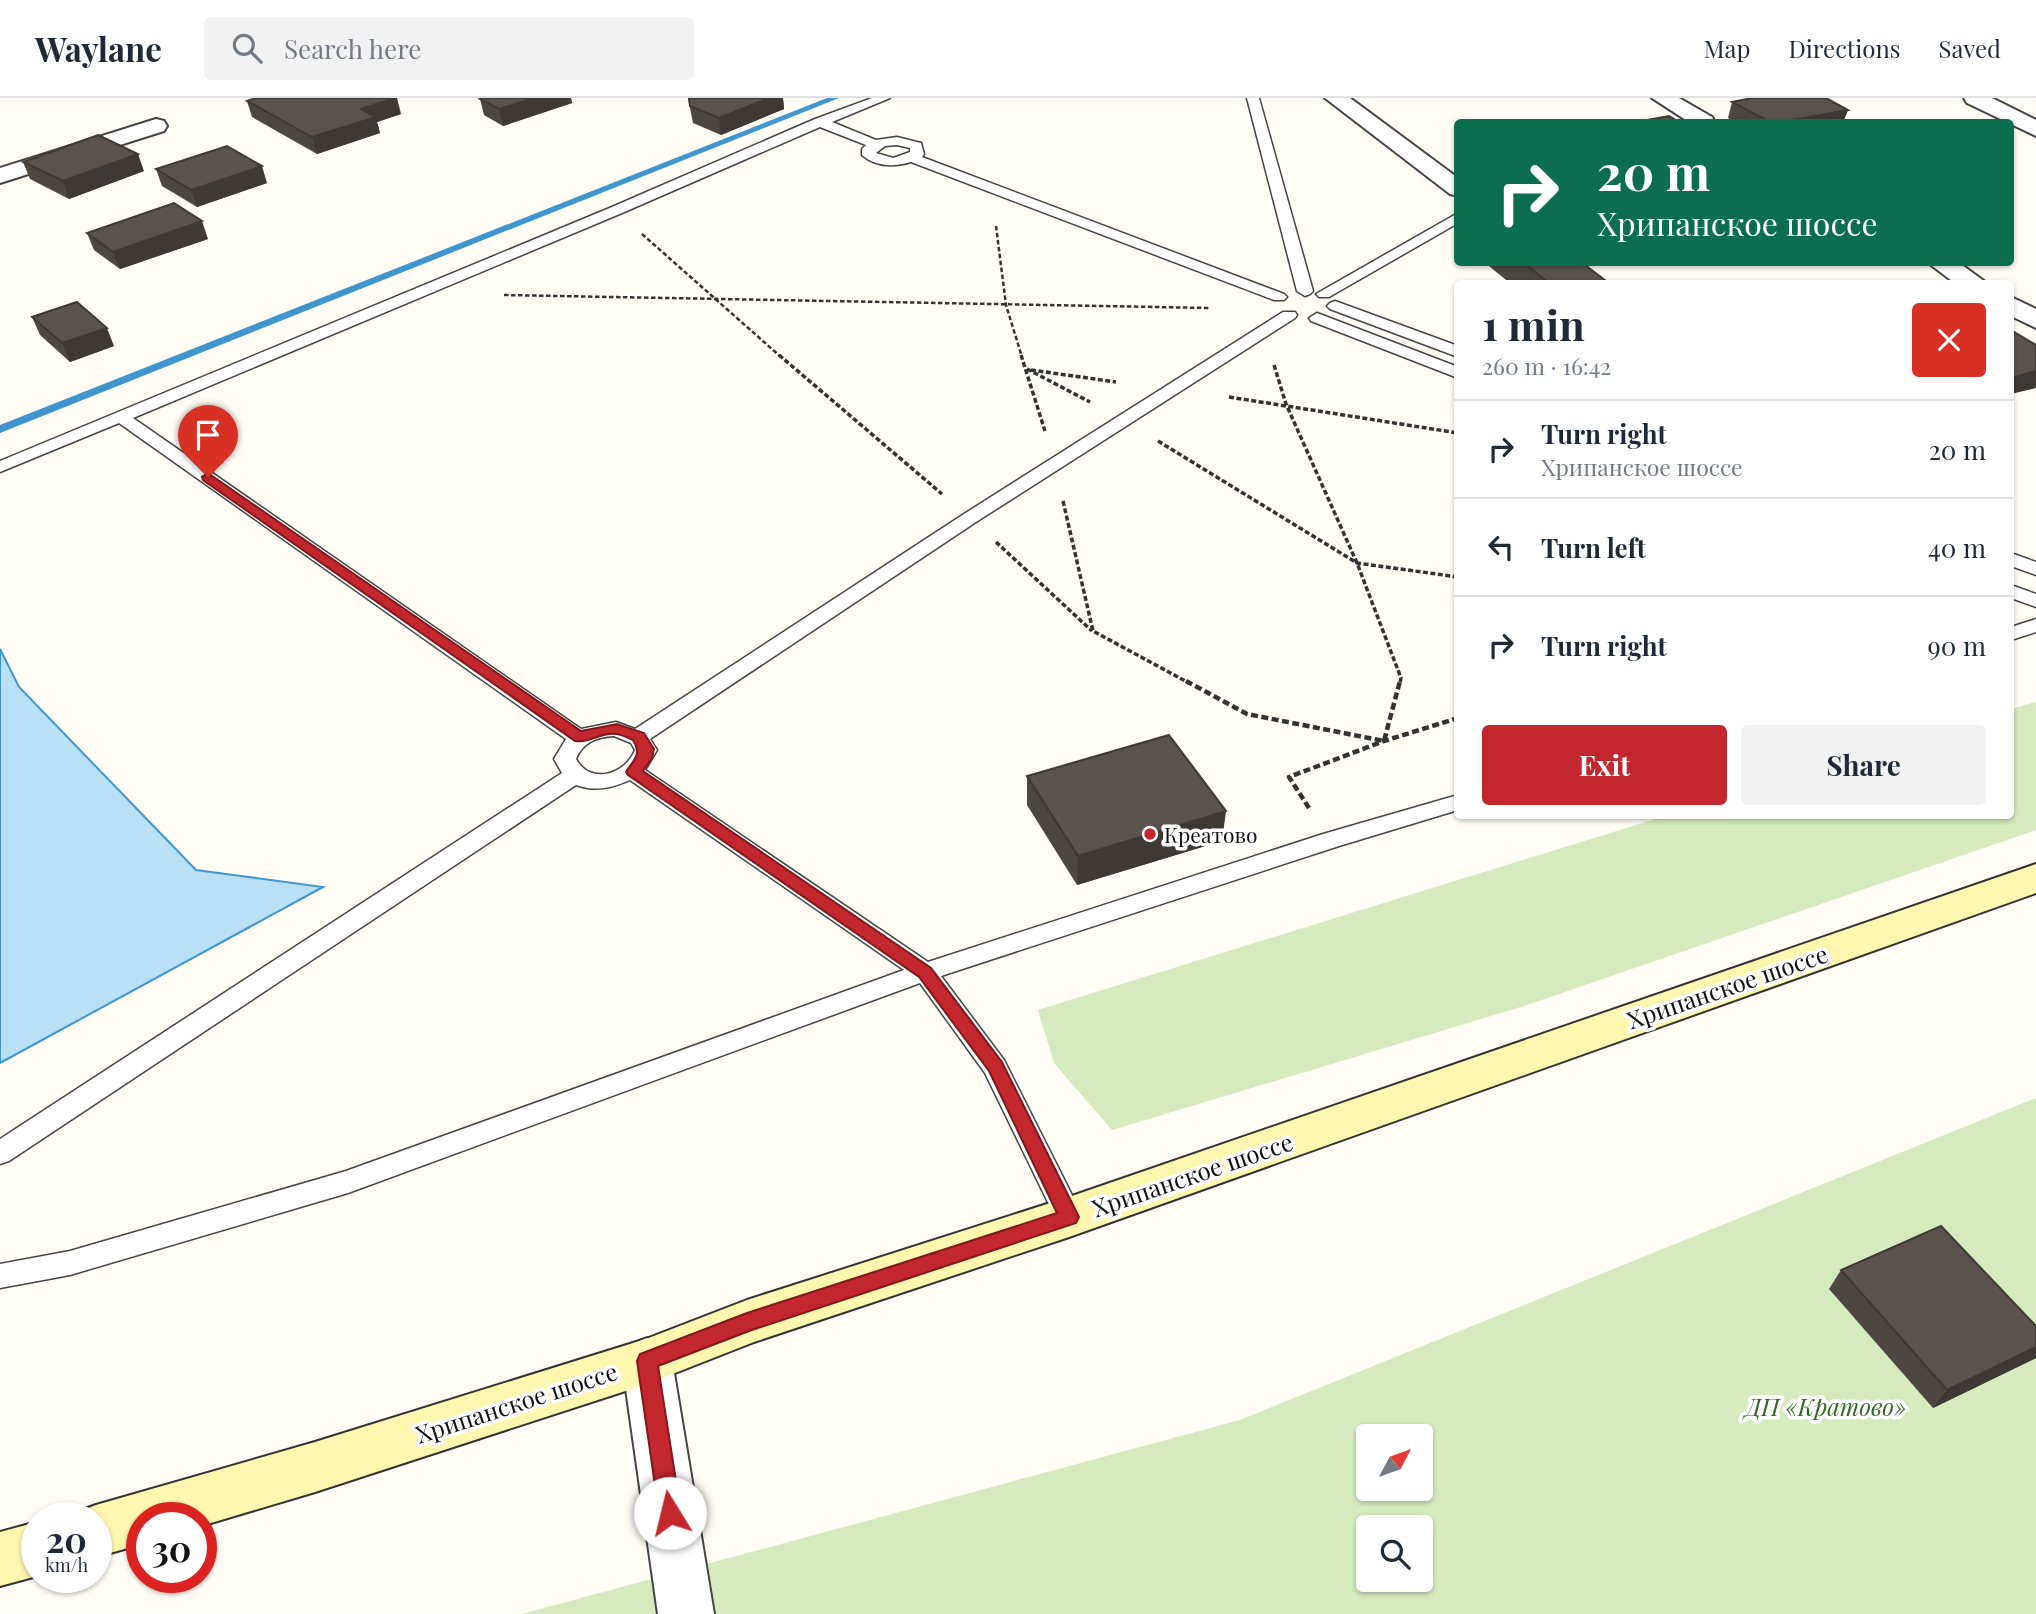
<!DOCTYPE html>
<html lang="en">
<head>
<meta charset="utf-8">
<style>
	body { margin:0; font-family:"Playfair Display",serif; background:#f2f2f3; color:#1f2937; height:100vh; display:flex; flex-direction:column; font-size:26px; white-space:nowrap }
	* { box-sizing:border-box; margin:0 }
	p { font-size:23px; color:#747a83 }
	.icon { flex:none; width:38px; height:38px; fill:none; stroke:currentColor; stroke-width:2; stroke-linecap:round; stroke-linejoin:round }
	.map { position:relative; flex:1; overflow:hidden }
	.side { position:absolute; left:1454px; top:182px; width:560px; height:539px; display:flex; flex-direction:column; background:#fff; border-radius:7px; box-shadow:0 2px 5px #0004 }
	.side>* { flex:none }
	.banner { position:absolute; left:1454px; top:21px; width:560px; height:147px; border-radius:7px; box-shadow:0 2px 5px #0004; background:#0b6e4f; color:#fff; overflow:hidden }
	.needle { width:46px; rotate:49deg }
	.controls { position:absolute; left:1356px; top:1326px; display:grid; gap:14px }
	.controls a { display:grid; place-items:center; width:77px; height:77px; border-radius:7px; background:#fff; box-shadow:0 2px 5px #0004; font-size:35px }
	.speed { position:absolute; left:21px; top:1404px; display:flex; gap:14px; font-size:35px; font-weight:700; text-align:center }
	.speed>* { display:grid; place-content:center; width:91px; height:91px; border-radius:50%; background:#fff; box-shadow:0 2px 5px #0004; line-height:1 }
	.speed small { font-size:18px; font-weight:400 }
	.speed .limit { border:10px solid #d22; background:#fff; color:#111 }
	.pin { position:absolute; display:grid; place-items:center; width:60px; height:60px; color:#fff; margin:-72px -30px; border-radius:50% 50% 50% 0; rotate:-45deg; box-shadow:0 0 7px #0007 }
	.pin .icon { rotate:45deg }
	.me { position:absolute; width:77px; margin:-38px; rotate:351deg; stroke-linejoin:round; filter:drop-shadow(0 0 5px #0008) }
	.turn { display:flex; align-items:center; gap:24px; height:147px; padding:0 28px; font-size:32px }
	.turn .icon { width:91px; height:91px; stroke-width:2.5 }
	.turn b { display:block; font-size:49px; line-height:60px }
	.round { display:grid; place-items:center; flex:none; width:74px; height:74px; border-radius:7px; background:#f2f2f3 }
	.summary { display:flex; align-items:center; justify-content:space-between; height:119px; padding:0 28px }
	h1 { font-size:42px; font-weight:700; line-height:52px }
	.action { display:flex; gap:14px; margin-top:auto; padding:14px 28px }
	.action a { flex:1; height:80px; border-radius:7px; background:#c4262e; color:#fff; font-size:28px; font-weight:700; line-height:80px; text-align:center }
	.action a+a { background:#f2f2f3; color:#1f2937 }
	ul { padding:0; list-style:none }
	li { display:flex; align-items:center; gap:21px; height:98px; padding:0 28px; border-top:2px solid #e0e1e3 }
	li div { flex:1 }
	li b { display:block; font-size:26px }
	li em { font-style:normal }
	header { display:flex; align-items:center; gap:42px; box-sizing:border-box; height:98px; padding:0 35px; background:#fff; border-bottom:2px solid #e0e1e3 }
	header strong { font-size:33px }
	nav { display:flex; gap:38px; margin-inline-start:auto; font-size:24px }
	.search { width:490px; height:63px; background:#f2f2f3; display:flex; align-items:center; gap:18px; box-sizing:border-box; padding:0 24px; border-radius:7px; color:#747a83; font-size:26px }
	.map>svg:first-child { display:block }
	.green { fill:#d5ebbd; fill-rule:evenodd }
	.water { fill:#b9e0f7; stroke:#3f96cf; stroke-width:2 }
	.lines { fill:none; stroke-linecap:round; stroke-linejoin:round }
	.stream { fill:#3f96cf; fill-rule:evenodd }
	.service-casing { stroke:#444; stroke-width:3 }
	.minor-casing { stroke:#444; stroke-width:4 }
	.secondary-casing { stroke:#333; stroke-width:4 }
	.path-far2 { stroke:#333; stroke-width:2.5; stroke-dasharray:4.5 2.5; stroke-linecap:butt }
	.path-far1 { stroke:#333; stroke-width:3.5; stroke-dasharray:5 2.5; stroke-linecap:butt }
	.path { stroke:#333; stroke-width:4.5; stroke-dasharray:7 3.5; stroke-linecap:butt }
	.service { fill:#fff; fill-rule:evenodd }
	.minor { fill:#fff; fill-rule:evenodd }
	.secondary { fill:#fff6b0; fill-rule:evenodd }
	.wall { fill:#4d4742 }
	.shaded-wall { fill:#3f3936 }
	.building { fill:#5a524d; stroke:#3f3936; stroke-width:2 }
	.route { fill:#c4262e; stroke:#7f191e; stroke-width:2 }
	.poi-dot { fill:#c4262e; stroke:#fff; stroke-width:2.5 }
	.labels { text-anchor:middle; dominant-baseline:central; stroke-width:7; stroke-linejoin:round; paint-order:stroke }
	.poi-label { font-size:21px; fill:#111; stroke:#fff; text-anchor:start }
	.near-street-label { font-size:24px; fill:#111; stroke:#fff }
	.near-park-label { font-size:24px; font-style:italic; fill:#2f6b1f; stroke:#fff }
</style>
</head>
<body>
<header>
<strong>Waylane</strong>
<div class="search"><svg class="icon" aria-label="search" viewBox="0 0 24 24"><circle cx="10" cy="10" r="6"/><path d="M15 15l6 6"/></svg>Search here</div>
<nav><a>Map</a><a>Directions</a><a>Saved</a></nav>
</header>
<div class="map">
<svg width="2036" height="1516" viewBox="0 0 2036 1516">
	<rect width="100%" height="100%" fill="#fffdf5"/>
	<g class="green">
		<path d="M2036,604V732L1524,908L1112,1032L1054,965L1038,912L1665,718H2011V611Z"/>
		<path d="M2036,1000V1516H522L1240,1322ZM1368,1339H1421V1391H1368ZM1368,1430H1421V1482H1368Z"/>
	</g>
	<path class="water" d="M0,551L19,589L196,772L323,789L0,965Z"/>
	<g class="lines">
		<path class="stream" d="M827,0H839L0,335V327Z"/>
		<g class="service-casing">
			<g id="service">
				<path d="M872,0H890L832,24L876,42L897,39L921,45L924,56L922,59L1284,196L1287,199L1284,202H1274L911,64C894,69 876,69 862,57V51L866,47L820,29L622,115L133,320L581,631L616,624L635,631L964,416L1283,214H1295L1297,217L1295,220L976,424L650,641L657,652L645,672L928,864L1323,736L1458,697V712L1339,748L941,878L1004,962L1083,1119L1079,1127L1069,1131L1059,1127L985,975L920,885L348,1095L70,1177L0,1190V1166L70,1153L346,1073L904,872L630,682C612,690 595,694 576,687L9,1063L0,1066V1041L562,675L554,661L566,641L119,325L0,374V363L612,109L815,21ZM897,47L910,50V54L893,60L876,55L885,48ZM614,638L631,645L635,652C625,677 590,687 576,661C583,644 597,639 614,638Z"/>
				<path d="M1247,0H1259L1313,193L1310,196L1305,198L1297,193Z"/>
				<path d="M1458,115V125L1329,199H1319L1316,196Z"/>
				<path d="M1335,203L1458,248V259L1330,211L1327,208L1330,205Z"/>
				<path d="M1317,215L1458,269V280L1311,223L1309,220Z"/>
				<path d="M2011,455L2036,464V477L2011,468Z"/>
				<path d="M2011,487L2036,496V509L2011,500Z"/>
				<path d="M2036,521V534L2011,542V529Z"/>
			</g>
		</g>
		<g class="minor-casing">
			<g id="minor">
				<path d="M1325,0H1350L1458,80V98L1450,96Z"/>
				<path d="M1652,0H1679L1712,19L1715,24H1689Z"/>
				<path d="M1964,0H1992L2036,22V38L1967,5Z"/>
				<path d="M156,21L164,23L167,28L164,33L0,85V70Z"/>
				<path d="M1927,164H1958L1988,186H1956Z"/>
				<path d="M2011,199L2036,211V230L2011,218Z"/>
				<path d="M647,1240L665,1247L672,1263L714,1516H658L622,1263L629,1247Z"/>
			</g>
		</g>
		<g class="secondary-casing">
			<g id="secondary">
				<path d="M2036,766V795L1069,1139L754,1244L647,1286L315,1394L201,1428V1419H142V1446L96,1459V1419H75L77,1414L96,1407L315,1344L646,1241L747,1202L1069,1099Z"/>
				<path d="M37,1424V1478L0,1488V1434Z"/>
			</g>
		</g>
		<g class="path-far2">
			<path d="M996,128L1006,207L1022,259"/>
			<path d="M642,136L781,259"/>
			<path d="M504,197L1209,210"/>
		</g>
		<g class="path-far1">
			<path d="M779,257L942,396"/>
			<path d="M1021,257L1045,333"/>
			<path d="M1274,267L1286,306L1357,465L1401,580L1400,585"/>
			<path d="M1027,271L1090,304"/>
			<path d="M1031,272L1116,284"/>
			<path d="M1229,299L1458,335"/>
			<path d="M1158,343L1357,465L1458,479"/>
			<path d="M1063,403L1093,533L1189,585"/>
			<path d="M996,444L1092,533"/>
		</g>
		<g class="path">
			<path d="M1186,583L1247,616L1384,643L1400,583"/>
			<path d="M1309,710L1289,679L1384,643L1458,620"/>
		</g>
		<use href="#service" class="service"/>
		<use href="#minor" class="minor"/>
		<use href="#secondary" class="secondary"/>
	</g>
	<g class="wall">
		<path d="M483,0H571L572,5L503,28L484,17L480,1Z"/>
		<path d="M688,0H783L784,11L721,37L693,25Z"/>
		<path d="M247,3L401,16L377,24L380,35L317,56L252,19Z"/>
		<path d="M1732,4L1848,12L1843,24H1735L1728,20Z"/>
		<path d="M23,64L144,73L69,101L30,81Z"/>
		<path d="M156,71L267,85L197,109L162,88Z"/>
		<path d="M87,135L208,141L120,171L94,152Z"/>
		<path d="M1484,164H1581L1610,186H1511Z"/>
		<path d="M32,219L114,248L70,264L40,237Z"/>
		<path d="M1027,678L1222,743L1077,787L1027,707Z"/>
		<path d="M1841,1172L2036,1228V1260L2034,1261L1933,1310L1829,1191Z"/>
	</g>
	<g class="shaded-wall">
		<path d="M395,0H397L401,16L377,24L380,35L317,56L312,39L361,11Z"/>
		<path d="M534,0H571L572,5L503,28L499,11Z"/>
		<path d="M769,0H783L784,11L721,37L719,20Z"/>
		<path d="M1848,12L1843,24H1781Z"/>
		<path d="M138,56L144,73L69,101L63,83Z"/>
		<path d="M262,68L267,85L197,109L191,92Z"/>
		<path d="M202,123L208,141L120,171L113,154Z"/>
		<path d="M107,230L114,248L70,264L62,245Z"/>
		<path d="M2036,273V290L2011,296V280Z"/>
		<path d="M1226,713L1222,743L1077,787L1078,758Z"/>
		<path d="M2036,1249V1260L2034,1261L1933,1310L1947,1292Z"/>
	</g>
	<g class="building">
		<path d="M256,0H395L361,11L376,19L312,39L247,3Z"/>
		<path d="M483,0H534L499,11L480,1Z"/>
		<path d="M689,0H769L719,20L690,8Z"/>
		<path d="M1752,0H1826L1848,12L1781,24H1770L1732,4Z"/>
		<path d="M1669,18L1679,24H1636Z"/>
		<path d="M98,37L138,56L63,83L23,64Z"/>
		<path d="M227,48L262,68L191,92L156,71Z"/>
		<path d="M174,105L202,123L113,154L87,135Z"/>
		<path d="M1523,164H1581L1610,186H1550Z"/>
		<path d="M77,204L107,230L62,245L32,219Z"/>
		<path d="M2011,232L2036,247V273L2011,280Z"/>
		<path d="M1169,637L1226,713L1078,758L1027,678Z"/>
		<path d="M1941,1128L2036,1228V1249L1947,1292L1841,1172Z"/>
	</g>
	<path class="route" d="M208,375L581,633L617,626L644,635L654,651L652,660L643,673L931,870L1002,964L1079,1119L1076,1125L749,1233L658,1268L681,1415L678,1422L670,1425L662,1422L659,1415L637,1263L640,1256L747,1215L1057,1115L989,973L919,879L628,677L626,674C634,661 642,657 633,642C628,640 621,636 616,636C601,634 588,646 575,643L203,382L202,379Z"/>
	<circle class="poi-dot" cx="1150" cy="736" r="7"/>
	<g class="labels">
		<g class="poi-label">
			<text x="1164" y="736">Креатово</text>
		</g>
		<g class="near-street-label">
			<text transform="translate(1727 888) rotate(-19)">Хрипанское шоссе</text>
			<text transform="translate(1192 1076) rotate(-19)">Хрипанское шоссе</text>
			<text transform="translate(516 1304) rotate(-18)">Хрипанское шоссе</text>
		</g>
		<g class="near-park-label">
			<text x="1826" y="1308">ДП «Кратово»</text>
		</g>
	</g>
</svg>
<div class="controls">
<a><svg class="needle" viewBox="-14 -14 28 28"><path d="M0-13l5 13h-10z" fill="#e53935"/><path d="M0 13l5-13h-10z" fill="#747a83"/></svg></a>
<a><svg class="icon" aria-label="search" viewBox="0 0 24 24"><circle cx="10" cy="10" r="6"/><path d="M15 15l6 6"/></svg></a>
</div>
<div class="speed"><div>20<small>km/h</small></div><div class="limit">30</div></div>
<div class="pin" style="left:208px;top:379px;background:#d93025"><svg class="icon" aria-label="arrive" viewBox="0 0 24 24"><path d="M6 21V4h12l-3 4 3 4H6"/></svg></div>
<svg class="me" style="left:670px;top:1415px" viewBox="-20 -20 40 40"><circle r="19" fill="#fff"/><path d="M0-13L10 11 0 6-10 11z" fill="#c4262e"/></svg>
<div class="banner">
<div class="turn"><svg class="icon" aria-label="right" viewBox="0 0 24 24"><path d="M7 20v-9h11M14 6l5 5-5 5"/></svg><div><b>20 m</b>Хрипанское шоссе</div></div>
</div>
<section class="side">
<div class="summary"><div><h1>1 min</h1><p>260 m · 16:42</p></div><a class="round" style="background:#d93025;color:#fff"><svg class="icon" aria-label="close" viewBox="0 0 24 24"><path d="M6 6l12 12M18 6L6 18"/></svg></a></div>
<ul>
<li><svg class="icon" aria-label="right" viewBox="0 0 24 24"><path d="M7 20v-9h11M14 6l5 5-5 5"/></svg><div><b>Turn right</b><p>Хрипанское шоссе</p></div><em>20 m</em></li>
<li><svg class="icon" aria-label="left" viewBox="0 0 24 24"><path d="M17 20v-9H6M10 6l-5 5 5 5"/></svg><div><b>Turn left</b></div><em>40 m</em></li>
<li><svg class="icon" aria-label="right" viewBox="0 0 24 24"><path d="M7 20v-9h11M14 6l5 5-5 5"/></svg><div><b>Turn right</b></div><em>90 m</em></li>
</ul>
<div class="action"><a>Exit</a><a>Share</a></div>
</section>
</div>
</body>
</html>
